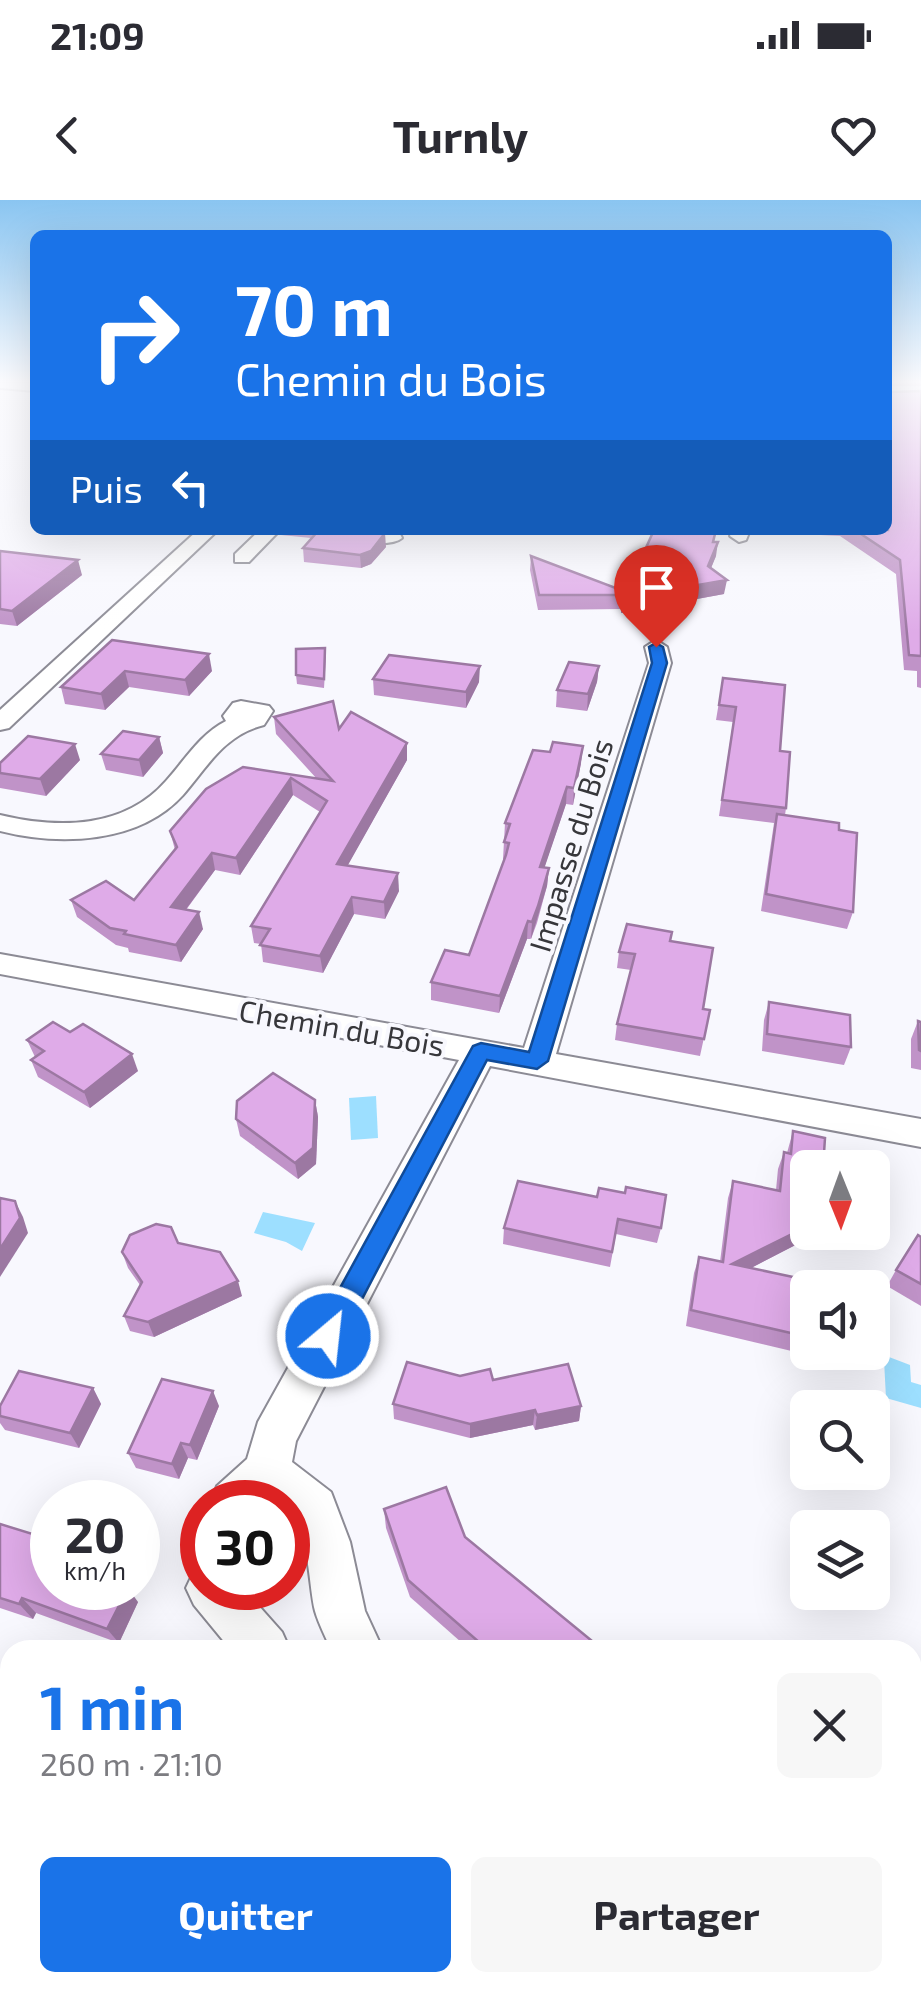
<!DOCTYPE html>
<html lang="fr">
<head>
<meta charset="utf-8">
<style>
	body { margin:0; font-family:"Exo 2",sans-serif; background:#f7f7f7; color:#2b2b33; height:100vh; display:flex; flex-direction:column; font-size:38px; white-space:nowrap }
	* { box-sizing:border-box; margin:0 }
	p { font-size:32px; color:#7c7c81 }
	.icon { flex:none; width:55px; height:55px; fill:none; stroke:currentColor; stroke-width:2; stroke-linecap:round; stroke-linejoin:round }
	.map { position:relative; flex:1; overflow:hidden }
	.side { position:absolute; left:0px; top:1440px; width:922px; height:352px; display:flex; flex-direction:column; background:#fff; border-radius:30px 30px 0 0; box-shadow:0 10px 40px #0002 }
	.side>* { flex:none }
	.top-card { position:absolute; left:30px; top:30px; width:862px; height:305px; border-radius:15px; box-shadow:0 10px 40px #0002; background:#1a73e8; color:#fff; overflow:hidden }
	.needle { width:65px; rotate:179deg }
	.controls { position:absolute; left:790px; top:950px; display:grid; gap:20px }
	.controls a { display:grid; place-items:center; width:100px; height:100px; border-radius:15px; background:#fff; box-shadow:0 10px 40px #0002; font-size:50px }
	.speed { position:absolute; left:30px; top:1280px; display:flex; gap:20px; font-size:50px; font-weight:700; text-align:center }
	.speed>* { display:grid; place-content:center; width:130px; height:130px; border-radius:50%; background:#fff; box-shadow:0 10px 40px #0002; line-height:1 }
	.speed small { font-size:25px; font-weight:400 }
	.speed .limit { border:15px solid #d22; background:#fff; color:#111 }
	.pin { position:absolute; display:grid; place-items:center; width:85px; height:85px; color:#fff; margin:-102px -42px; border-radius:50% 50% 50% 0; rotate:-45deg; box-shadow:0 0 10px #0007 }
	.pin .icon { rotate:45deg }
	.me { position:absolute; width:110px; margin:-55px; rotate:28deg; stroke-linejoin:round; filter:drop-shadow(0 0 8px #0008) }
	.turn { display:flex; align-items:center; gap:35px; height:210px; padding:0 40px; font-size:45px }
	.turn .icon { width:130px; height:130px; stroke-width:2.5 }
	.turn b { display:block; font-size:70px; line-height:85px }
	.then { display:flex; align-items:center; height:95px; padding:0 40px; background:#0003; gap:20px; font-size:38px }
	.round { display:grid; place-items:center; flex:none; width:105px; height:105px; border-radius:15px; background:#f7f7f7 }
	.headline { display:flex; align-items:center; justify-content:space-between; height:170px; padding:0 40px }
	h1 { font-size:60px; font-weight:700; line-height:75px; color:#1a73e8 }
	.cta { display:flex; gap:20px; margin-top:auto; padding:20px 40px }
	.cta a { flex:1; height:115px; border-radius:15px; background:#1a73e8; color:#fff; font-size:40px; font-weight:700; line-height:115px; text-align:center }
	.cta a+a { background:#f7f7f7; color:#2b2b33 }
	.status { display:flex; justify-content:space-between; align-items:center; height:70px; padding:0 50px; background:#fff; direction:ltr }
	.status svg { height:28px; fill:currentColor }
	header { display:flex; justify-content:space-between; align-items:center; height:130px; padding:0 40px; background:#fff; font-size:45px; font-weight:700 }
	.map>svg:first-child { display:block }
	.water { fill:#9ddfff }
	.lines { fill:none; stroke-linecap:round; stroke-linejoin:round }
	.minor-casing { stroke:#8c8b95; stroke-width:4 }
	.major-casing { stroke:#8c8b95; stroke-width:4 }
	.minor { fill:#fff; fill-rule:evenodd }
	.major { fill:#fff; fill-rule:evenodd }
	.wall { fill:#c093c8 }
	.shaded-wall { fill:#9c78a2 }
	.building { fill:#dfabe8; stroke:#9c78a2; stroke-width:2.5 }
	.route { fill:#1a73e8; stroke:#114b97; stroke-width:2.5 }
	.labels { text-anchor:middle; dominant-baseline:central; stroke-width:8; stroke-linejoin:round; paint-order:stroke }
	.street-label { font-size:30px; fill:#37373b; stroke:#f8f8fe }
</style>
</head>
<body>
<div class="status"><b>21:09</b><svg viewBox="0 0 49 12"><path d="M0 12V9h3v3zM5 12V6h3v6zM10 12V3h3v9zM15 12V0h3v12zM26 1h20v11H26zM47 4h2v5h-2z"/></svg></div>
<header><svg class="icon" aria-label="back" viewBox="0 0 24 24"><path d="M15 5l-7 7 7 7"/></svg>Turnly<svg class="icon" aria-label="heart" viewBox="0 0 24 24"><path d="M12 20l-8-8c-3-5 5-10 8-4 3-6 11-1 8 4z"/></svg></header>
<div class="map">
<svg width="921" height="1791" viewBox="0 0 921 1791">
	<rect width="100%" height="100%" fill="#f8f8fe"/>
	<g class="water">
		<path d="M376,896L378,938L351,940L349,898Z"/>
		<path d="M263,1012L315,1023L302,1051L286,1042L254,1033Z"/>
		<path d="M889,1157L910,1165L911,1182L921,1185V1208L886,1198L884,1160Z"/>
	</g>
	<g class="lines">
		<g class="minor-casing">
			<g id="minor">
				<path d="M198,330H218L9,528L0,530V510Z"/>
				<path d="M260,330H280L249,362H235V354Z"/>
				<path d="M324,330L400,334L402,338C389,349 337,341 324,330Z"/>
				<path d="M732,330H750L746,340L739,342L730,336Z"/>
				<path d="M656,440L667,447L671,463L556,854L921,919V947L490,866L296,1241L292,1262L331,1292L350,1342L365,1411L383,1450H331C326,1437 319,1425 315,1411C308,1383 311,1337 288,1317V1302H211L217,1286L247,1259L258,1222L459,860L0,774V754L524,848L649,463L645,447Z"/>
				<path d="M241,501L269,506L273,511L264,525C224,535 208,566 183,595C139,644 59,646 0,631V615C58,629 124,629 166,581C185,560 200,534 226,521L223,516L233,503Z"/>
				<path d="M202,1367V1388H243L282,1432L290,1450H231L194,1405L186,1388L194,1371Z"/>
				<path d="M487,1782H547L550,1791H490Z"/>
			</g>
		</g>
		<g class="major-casing">
			<path id="major" d="M0,183H35V191L0,188Z"/>
		</g>
		<use href="#minor" class="minor"/>
		<use href="#major" class="major"/>
	</g>
	<g class="wall">
		<path d="M888,183H921V186H889L891,192L921,191V488L917,487V471L904,470L896,374L840,336L780,333V330H888Z"/>
		<path d="M280,330H359L386,347L371,364L361,368L304,362L303,348L311,338L281,335Z"/>
		<path d="M714,342L716,356L711,368L724,394L621,413L622,409L538,410L530,370L531,356L626,392Z"/>
		<path d="M0,351L82,375L17,426L0,424Z"/>
		<path d="M112,440L212,471L189,496L129,487L105,510L65,504L61,487Z"/>
		<path d="M326,456L324,488L297,484L296,475Z"/>
		<path d="M599,466L597,482L587,511L556,507L557,490Z"/>
		<path d="M723,478L780,551L786,608L785,615L839,630L853,712L847,729L761,711L774,623L719,616L733,522L716,520Z"/>
		<path d="M373,479L479,482L466,508L374,495Z"/>
		<path d="M274,517L339,529L407,560L347,666L399,691L385,719L354,714L323,773L263,762L261,744L254,743L251,726L320,612L293,595L240,675L215,670L186,710L203,729L181,762L129,752L128,748L116,745L77,717L71,700H134L175,650L170,631L243,567L317,579L276,534Z"/>
		<path d="M159,537L163,553L143,577L106,570L101,554Z"/>
		<path d="M80,560L46,596L0,588V563Z"/>
		<path d="M581,563L573,605L566,604L544,668H549L547,686L537,723L531,739H527L499,813L431,800V782L469,755L504,659H503L505,623Z"/>
		<path d="M670,741L703,809L710,810L700,856L615,840L617,824L631,770L617,768L619,752Z"/>
		<path d="M769,802L851,847L844,865L762,851L764,820Z"/>
		<path d="M918,821L921,822V870L911,868V839Z"/>
		<path d="M70,832L138,871L90,908L38,877L31,860L35,857L27,840Z"/>
		<path d="M315,900L318,917L316,964L298,979L240,936L236,919Z"/>
		<path d="M793,931L808,1032H813L811,1037L751,1068L808,1088V1138L800,1153L686,1126L694,1073L699,1057L720,1062L728,998L733,981L776,990L778,969L784,952L787,953Z"/>
		<path d="M518,981L661,1028L657,1043L616,1034L610,1067L503,1044L504,1028Z"/>
		<path d="M921,1037V1106L887,1086L896,1070Z"/>
		<path d="M178,1043L242,1096L154,1137L130,1131L124,1116L140,1085L128,1068L122,1052Z"/>
		<path d="M460,1176L493,1180L581,1206L579,1221L535,1230L533,1225L470,1238L394,1219L393,1204Z"/>
		<path d="M93,1188L101,1204L79,1248L5,1230L0,1223V1206Z"/>
		<path d="M219,1206L197,1260L188,1258L179,1279L136,1268L128,1253Z"/>
		<path d="M384,1309L465,1337L603,1450H470L410,1397L386,1328Z"/>
		<path d="M0,1324L52,1388L138,1402L119,1443L36,1413L33,1419L0,1408Z"/>
		<path d="M921,1728V1765L912,1748V1732Z"/>
		<path d="M850,1782H881L885,1791H676H831Z"/>
	</g>
	<g class="shaded-wall">
		<path d="M385,333L386,347L371,364L361,368L360,355Z"/>
		<path d="M718,342L716,356L706,380L708,366Z"/>
		<path d="M78,360L82,375L17,426L12,411Z"/>
		<path d="M727,380L724,394L621,413L623,398Z"/>
		<path d="M209,454L212,471L189,496L185,480Z"/>
		<path d="M480,466L479,482L466,508V492Z"/>
		<path d="M599,466L597,482L587,511L588,494Z"/>
		<path d="M125,471L129,487L105,510L101,494Z"/>
		<path d="M159,537L163,553L143,577L139,560Z"/>
		<path d="M407,543V560L339,681L337,664Z"/>
		<path d="M75,544L80,560L46,596L40,579Z"/>
		<path d="M583,546L581,563L573,605L574,588Z"/>
		<path d="M291,578L293,595L240,675L236,658Z"/>
		<path d="M567,587L566,604L539,684L540,667Z"/>
		<path d="M212,653L215,670L175,724L171,707Z"/>
		<path d="M549,668L547,686L531,739L532,722Z"/>
		<path d="M398,673L399,691L385,719L384,702Z"/>
		<path d="M352,697L354,714L323,773L320,756Z"/>
		<path d="M199,712L203,729L181,762L176,745Z"/>
		<path d="M528,721L527,739L499,813L500,796Z"/>
		<path d="M132,854L138,871L90,908L84,892Z"/>
		<path d="M315,900L318,917L316,964L298,979L295,963Z"/>
		<path d="M15,1001L23,1017L28,1033L0,1077V1049Z"/>
		<path d="M808,1026V1032H813L811,1037L726,1081L732,1064Z"/>
		<path d="M238,1081L242,1096L154,1137L148,1122Z"/>
		<path d="M93,1188L101,1204L79,1248L70,1233Z"/>
		<path d="M213,1191L219,1206L197,1260L190,1245Z"/>
		<path d="M581,1206L579,1221L535,1230L537,1215Z"/>
		<path d="M535,1210L533,1225L470,1238V1224Z"/>
		<path d="M181,1243L188,1258L179,1279L172,1264Z"/>
		<path d="M52,1341V1368L44,1357Z"/>
		<path d="M128,1388L138,1402L119,1443L107,1429Z"/>
		<path d="M22,1398L36,1413L33,1419L19,1404Z"/>
	</g>
	<g class="building">
		<path d="M888,183L891,192L921,191V456L909,455L900,360L855,330H888Z"/>
		<path d="M319,330H359L385,333L371,351L360,355L303,348Z"/>
		<path d="M654,330H716L713,342H718L708,366L727,380L623,398L625,395H539L531,356L626,392Z"/>
		<path d="M0,351L78,360L12,411L0,409Z"/>
		<path d="M112,440L209,454L185,480L125,471L101,494L61,487Z"/>
		<path d="M325,448L324,479L296,475V449Z"/>
		<path d="M389,455L480,466L466,492L373,479Z"/>
		<path d="M569,462L599,466L588,494L557,490Z"/>
		<path d="M723,478L785,485L780,551L790,552L786,608L722,600L736,507L719,505Z"/>
		<path d="M333,501L339,529L351,512L407,543L337,664L398,673L384,702L352,697L320,756L260,745L270,729L251,726L327,601L291,578L236,658L212,653L171,707L199,712L176,745L124,734L126,731L110,728L71,700L106,681L134,700L177,647L170,631L206,589L243,567L333,581L274,517Z"/>
		<path d="M123,531L159,537L139,560L101,554Z"/>
		<path d="M28,536L75,544L40,579L0,573V563Z"/>
		<path d="M553,542L583,546L574,588L567,587L540,667L549,668L538,706L532,722L528,721L500,796L431,782L445,750L469,755L506,655L509,643L504,642L510,624L505,623L533,550L550,552Z"/>
		<path d="M777,614L839,623V630L857,633L853,712L766,694Z"/>
		<path d="M627,724L672,732L670,741L713,748L703,809L710,810L704,839L617,824L635,754L619,752Z"/>
		<path d="M769,802L850,815L851,847L767,834Z"/>
		<path d="M918,821L921,822V851L919,850Z"/>
		<path d="M53,822L70,832L83,824L132,854L84,892L31,860L44,851L27,840Z"/>
		<path d="M273,873L315,900L313,948L295,963L236,919L237,901Z"/>
		<path d="M793,931L825,938L823,968H808V1026L732,1064L812,1081V1088H808V1137L691,1110L699,1057L723,1062L733,981L780,991L784,952L791,954Z"/>
		<path d="M518,981L597,997L599,988L625,993L626,987L666,995L661,1028L618,1019L612,1052L504,1028Z"/>
		<path d="M0,998L15,1001L20,1018L0,1049Z"/>
		<path d="M156,1024L171,1027L178,1043L220,1052L238,1081L148,1122L124,1116L142,1082L122,1052L130,1035Z"/>
		<path d="M918,1035L921,1037V1084L896,1070Z"/>
		<path d="M407,1162L460,1176L490,1169L493,1180L568,1164L581,1206L537,1215L535,1210L470,1224L393,1204Z"/>
		<path d="M19,1171L93,1188L70,1233L0,1216V1206Z"/>
		<path d="M162,1179L213,1191L190,1245L181,1243L172,1264L128,1253Z"/>
		<path d="M446,1287L465,1337L603,1450H488L408,1380L384,1309Z"/>
		<path d="M0,1324L52,1340L44,1357L52,1360V1388H128L107,1429L22,1398L19,1404L0,1398Z"/>
		<path d="M696,1782H827L831,1791H677Z"/>
		<path d="M857,1782H881L885,1791H838Z"/>
	</g>
	<linearGradient id="sky" x2="0" y2="1"><stop stop-color="#8ac5f1"/><stop offset="0.42" stop-color="#fcfcff"/><stop offset="1" stop-color="#fcfcff" stop-opacity="0"/></linearGradient>
	<rect width="921" height="433" fill="url(#sky)"/>
	<path class="route" d="M656,443L663,447L667,463L548,861L537,869L487,860L338,1145L328,1149L318,1145L314,1136L318,1128L473,846L481,843L529,852L652,463L649,447Z"/>
	<g class="labels">
		<g class="street-label">
			<text transform="translate(570 645) rotate(-73)">Impasse du Bois</text>
			<text transform="translate(342 827) rotate(10)">Chemin du Bois</text>
		</g>
	</g>
</svg>
<div class="controls">
<a><svg class="needle" viewBox="-14 -14 28 28"><path d="M0-13l5 13h-10z" fill="#e53935"/><path d="M0 13l5-13h-10z" fill="#7c7c81"/></svg></a>
<a><svg class="icon" aria-label="sound" viewBox="0 0 24 24"><path d="M4 9h4l5-4v14l-5-4H4zM17 9q2 3 0 6"/></svg></a>
<a><svg class="icon" aria-label="search" viewBox="0 0 24 24"><circle cx="10" cy="10" r="6"/><path d="M15 15l6 6"/></svg></a>
<a><svg class="icon" aria-label="layers" viewBox="0 0 24 24"><path d="M12 4l9 5-9 5-9-5zM3 14l9 5 9-5"/></svg></a>
</div>
<div class="speed"><div>20<small>km/h</small></div><div class="limit">30</div></div>
<div class="pin" style="left:656px;top:447px;background:#d93025"><svg class="icon" aria-label="arrive" viewBox="0 0 24 24"><path d="M6 21V4h12l-3 4 3 4H6"/></svg></div>
<svg class="me" style="left:328px;top:1136px" viewBox="-20 -20 40 40"><circle r="17" fill="#1a73e8" stroke="#fff" stroke-width="3"/><path d="M0-11L8 9 0 5-8 9z" fill="#fff"/></svg>
<div class="top-card">
<div class="turn"><svg class="icon" aria-label="right" viewBox="0 0 24 24"><path d="M7 20v-9h11M14 6l5 5-5 5"/></svg><div><b>70 m</b>Chemin du Bois</div></div>
<div class="then">Puis<svg class="icon" aria-label="left" viewBox="0 0 24 24"><path d="M17 20v-9H6M10 6l-5 5 5 5"/></svg></div>
</div>
<section class="side">
<div class="headline"><div><h1>1 min</h1><p>260 m · 21:10</p></div><a class="round"><svg class="icon" aria-label="close" viewBox="0 0 24 24"><path d="M6 6l12 12M18 6L6 18"/></svg></a></div>
<div class="cta"><a>Quitter</a><a>Partager</a></div>
</section>
</div>
</body>
</html>
